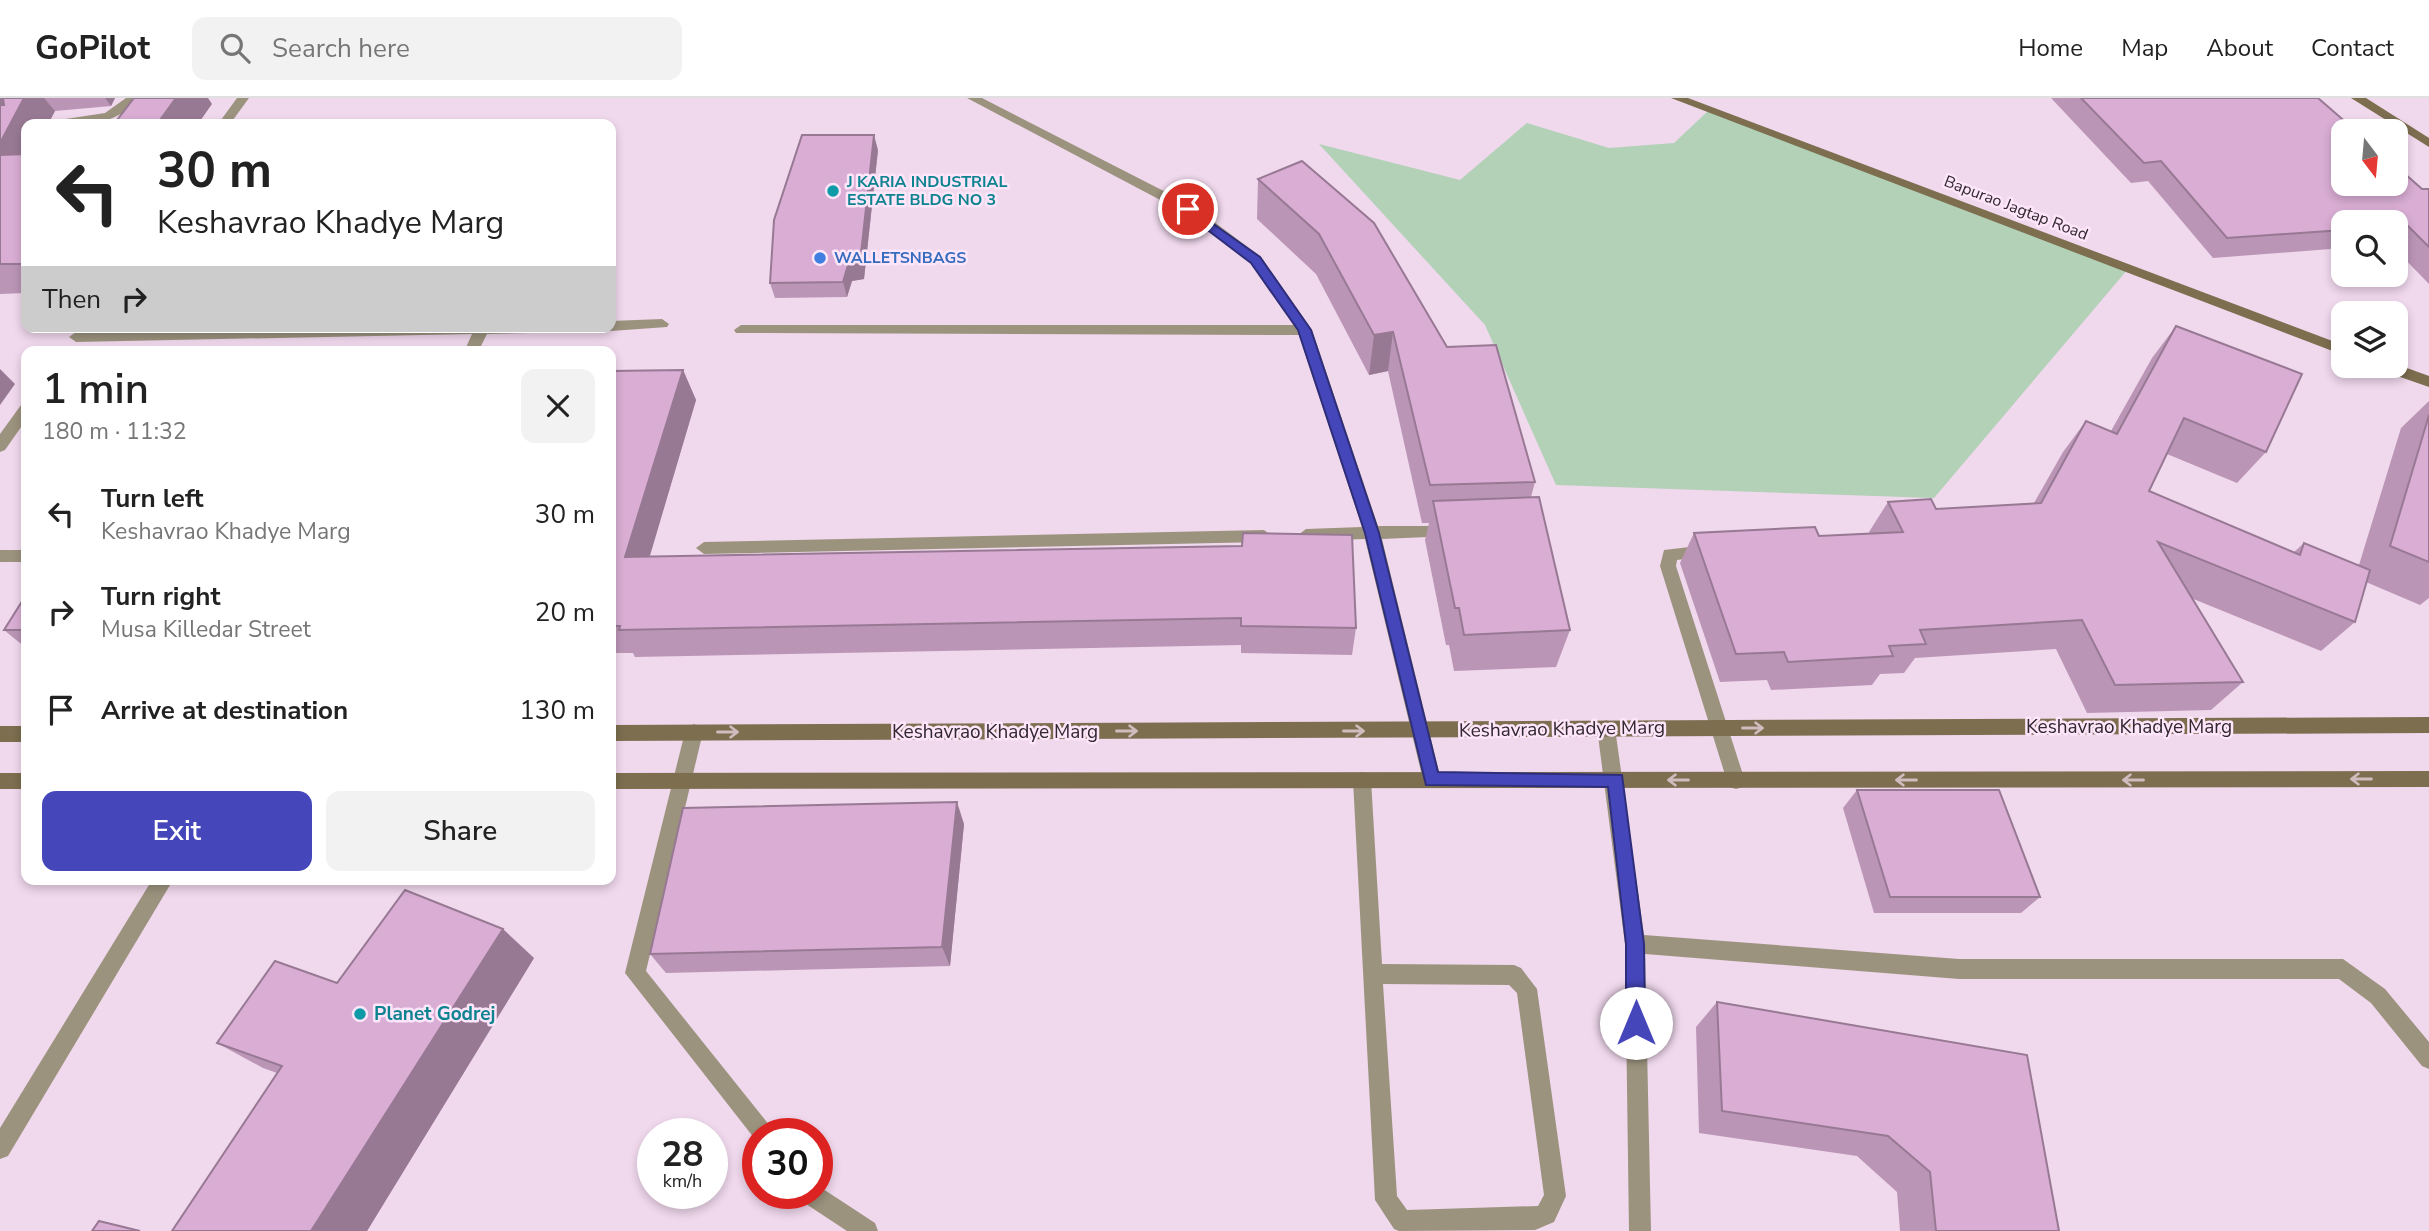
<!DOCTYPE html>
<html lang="en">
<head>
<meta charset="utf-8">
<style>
	body { margin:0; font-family:"Nunito Sans",sans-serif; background:#f2f2f2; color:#222; height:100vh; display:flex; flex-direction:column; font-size:26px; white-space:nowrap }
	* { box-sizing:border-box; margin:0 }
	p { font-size:23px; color:#767676 }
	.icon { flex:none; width:38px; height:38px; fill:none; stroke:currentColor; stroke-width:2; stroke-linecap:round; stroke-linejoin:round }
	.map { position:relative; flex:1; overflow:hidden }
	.panel { position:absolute; left:21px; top:248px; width:595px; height:539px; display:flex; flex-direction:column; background:#fff; border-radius:14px; box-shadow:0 4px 10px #0003 }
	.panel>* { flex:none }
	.hud { position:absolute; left:21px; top:21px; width:595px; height:214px; border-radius:14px; box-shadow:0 4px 10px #0003; background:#fff; color:#222; overflow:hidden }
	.needle { width:46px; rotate:164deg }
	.tools { position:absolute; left:2331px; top:21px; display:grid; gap:14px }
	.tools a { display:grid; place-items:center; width:77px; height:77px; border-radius:14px; background:#fff; box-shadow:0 4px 10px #0003; font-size:35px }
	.speed { position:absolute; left:637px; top:1020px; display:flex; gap:14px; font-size:35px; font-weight:700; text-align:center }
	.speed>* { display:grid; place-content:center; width:91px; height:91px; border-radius:50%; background:#fff; box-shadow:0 4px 10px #0003; line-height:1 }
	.speed small { font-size:18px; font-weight:400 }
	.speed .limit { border:10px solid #d22; background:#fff; color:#111 }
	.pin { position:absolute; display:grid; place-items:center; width:60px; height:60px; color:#fff; margin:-30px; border:4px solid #fff; border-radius:50%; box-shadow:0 2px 7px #0007 }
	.me { position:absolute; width:77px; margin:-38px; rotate:0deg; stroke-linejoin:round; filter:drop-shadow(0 0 5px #0008) }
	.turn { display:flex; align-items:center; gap:24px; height:147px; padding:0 21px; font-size:32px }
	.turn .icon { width:91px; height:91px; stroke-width:2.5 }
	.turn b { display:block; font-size:49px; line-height:60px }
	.then { display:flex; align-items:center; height:66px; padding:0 21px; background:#0003; gap:14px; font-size:26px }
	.round { display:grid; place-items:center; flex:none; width:74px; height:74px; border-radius:14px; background:#f2f2f2 }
	.headline { display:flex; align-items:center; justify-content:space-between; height:119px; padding:0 21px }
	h1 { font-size:42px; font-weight:600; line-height:52px }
	.button { display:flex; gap:14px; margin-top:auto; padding:14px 21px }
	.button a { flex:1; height:80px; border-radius:14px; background:#4646bb; color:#fff; font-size:28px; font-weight:600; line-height:80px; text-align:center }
	.button a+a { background:#f2f2f2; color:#222 }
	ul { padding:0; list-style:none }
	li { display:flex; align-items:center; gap:21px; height:98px; padding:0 21px }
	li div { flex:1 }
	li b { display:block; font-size:26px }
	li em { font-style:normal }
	header { display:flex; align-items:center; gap:42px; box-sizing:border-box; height:98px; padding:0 35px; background:#fff; border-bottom:2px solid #e0e0e0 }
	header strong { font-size:33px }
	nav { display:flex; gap:38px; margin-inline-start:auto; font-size:24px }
	.search { width:490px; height:63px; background:#f2f2f2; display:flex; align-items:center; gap:18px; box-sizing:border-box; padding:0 24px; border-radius:14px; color:#767676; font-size:26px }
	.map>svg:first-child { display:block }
	.green { fill:#b2d1b7 }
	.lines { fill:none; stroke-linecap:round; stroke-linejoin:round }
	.street { fill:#9c937e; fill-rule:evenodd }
	.secondary { fill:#7c6e4f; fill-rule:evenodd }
	.wall { fill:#bb95b6 }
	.shaded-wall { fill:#987994 }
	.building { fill:#d9add4; stroke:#987994; stroke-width:2 }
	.oneway { stroke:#d0bbbe }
	.route { fill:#4646bb; stroke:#2e2e7a; stroke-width:2 }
	.culture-dot { fill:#0f9aa8; stroke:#fde5fa; stroke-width:2.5 }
	.shop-dot { fill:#3f7fe0; stroke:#fde5fa; stroke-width:2.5 }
	.labels { text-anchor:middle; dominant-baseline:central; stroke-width:5; stroke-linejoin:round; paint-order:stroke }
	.far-culture-label { font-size:16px; font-weight:bold; fill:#0d838f; stroke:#fde5fa; text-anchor:start }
	.far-street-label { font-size:16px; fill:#30272f; stroke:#fde5fa }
	.far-shop-label { font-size:16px; font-weight:bold; fill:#366cbe; stroke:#fde5fa; text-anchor:start }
	.street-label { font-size:19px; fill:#30272f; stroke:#fde5fa }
	.culture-label { font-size:19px; font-weight:bold; fill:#0d838f; stroke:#fde5fa; text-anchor:start }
</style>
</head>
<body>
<header>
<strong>GoPilot</strong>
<div class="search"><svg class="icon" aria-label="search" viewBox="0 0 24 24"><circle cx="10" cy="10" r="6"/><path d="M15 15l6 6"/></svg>Search here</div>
<nav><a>Home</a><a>Map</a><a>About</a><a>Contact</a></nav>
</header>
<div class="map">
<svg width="2429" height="1133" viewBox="0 0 2429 1133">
	<rect width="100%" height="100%" fill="#f0d8ed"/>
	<path class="green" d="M1708,13L2128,171L1934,400L1556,387L1485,227L1319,46L1460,82L1527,25L1609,50L1674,45Z"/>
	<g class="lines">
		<g class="street">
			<path d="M126,0H138C118,28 84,27 53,26L59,22L105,15Z"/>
			<path d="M237,0H249L230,26H218Z"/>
			<path d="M967,0H982L1193,108L1261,159L1312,232L1378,428H1456L1458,432L1456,436L1450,438L1382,441L1441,682L1439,688L1432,690L1425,688L1423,682L1365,441L1306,443L1298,437L1306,431L1362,429L1299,237L736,235L734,232L741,227H1294L1251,165L1183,114Z"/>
			<path d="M662,221L669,226L667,229L611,233L605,229H611V223Z"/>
			<path d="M320,229H582L575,234L487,236L478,254H464L472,236L76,244L69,239L76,234Z"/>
			<path d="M26,306V322L5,352L0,354V336L21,307Z"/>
			<path d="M1264,432L1272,438L1264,444L704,456L696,450L704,444Z"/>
			<path d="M1707,447L1713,449L1715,453L1713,457L1677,462L1676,468L1745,683L1743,689L1736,691L1729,689L1727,683L1660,468L1664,452Z"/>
			<rect x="0" y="452" width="26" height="12"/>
			<path d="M1606,622L1612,625L1615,630L1644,837L1959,861H2343L2385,891L2429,944V971L2422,968L2371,905L2339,881H1959L1645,856L1651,1133H1629L1625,846L1597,630L1600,625Z"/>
			<path d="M694,626L700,629L703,634L646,873L770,1028L773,1036H758V1045L625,875L685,634L688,629Z"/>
			<path d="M1362,674L1369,676L1371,682L1382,866L1514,867L1521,870L1537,891L1566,1098L1554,1124L1535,1132L1399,1133L1394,1131L1375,1102L1353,682L1355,676ZM1383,886L1509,887L1517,895L1544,1097L1538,1108L1407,1112L1397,1098Z"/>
			<path d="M152,782H173L8,1058L0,1061V1030Z"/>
			<path d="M817,1087L875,1125L878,1133H847L803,1104L800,1096H817Z"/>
		</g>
		<g class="secondary">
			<path d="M1671,0H1688L2343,247V257Z"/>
			<path d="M2351,0H2366L2429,40V49Z"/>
			<path d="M2396,266L2429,278V289L2380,272L2378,268Z"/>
			<path d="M2429,619V635L611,643V627Z"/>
			<rect x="0" y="628" width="26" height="16"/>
			<path d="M2429,673V689L611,691V675Z"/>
			<rect x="0" y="675" width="26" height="16"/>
		</g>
	</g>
	<g class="wall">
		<path d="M0,0H115L111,8L55,13L48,26H26V195L0,196Z"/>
		<path d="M2051,0H2318L2422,91H2429V186L2396,152V124H2343V150L2213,160L2148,83L2131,85Z"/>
		<path d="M878,52L864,181L852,183L847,199L775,200L770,185Z"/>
		<path d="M1258,81L1447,249L1535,384L1531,399L1570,532L1556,569L1454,573L1449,547H1446L1425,442L1429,425H1422L1388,273L1369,277L1316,176L1257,121Z"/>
		<path d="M2176,228L2266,354L2237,385L2167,356L2149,393L2294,454L2304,445L2359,467L2401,330L2429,303V500L2420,507L2366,484L2355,524L2321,553L2191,500L2243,584L2211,612L2087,615L2056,551L1915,560L1904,575L1880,576L1872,587L1771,592L1767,582L1720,584L1680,465L1694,435L1819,438L1870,435L1869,434L1888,404L1936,411L2034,405L2063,354L2086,323L2111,333L2152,260Z"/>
		<path d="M683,272L696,302L649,459L1356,530L1352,557L1241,555V547L635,559L633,555H611V273Z"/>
		<path d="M26,497V550L4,532Z"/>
		<path d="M1857,692L2040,799L2021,815H1874L1843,710Z"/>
		<path d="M964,726L950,868L666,875L650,856Z"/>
		<path d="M534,860L367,1133H172L277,975L263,970L217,945L337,885Z"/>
		<path d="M1717,904L2059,1133H1900L1897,1094L1857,1058L1699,1035L1696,929Z"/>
	</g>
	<g class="shaded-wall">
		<path d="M0,0H44L55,13L48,26H26V70L0,65Z"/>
		<path d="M105,0H115L111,8Z"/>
		<path d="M176,0H208L212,6L198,26H157Z"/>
		<path d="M874,37L878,52L864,181L852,183L847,199L843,184L848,167Z"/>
		<path d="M1393,234L1388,273L1369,277L1374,237Z"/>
		<path d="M0,271L15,286L0,307Z"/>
		<path d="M683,272L696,302L641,488L625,459Z"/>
		<path d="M957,704L964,726L950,868L942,849Z"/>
		<path d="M503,831L534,860L367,1133H311Z"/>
	</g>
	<g class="building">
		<path d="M3,0H24L0,45V7H4Z"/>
		<path d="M134,0H176L157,26H114Z"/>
		<path d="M2081,0H2318L2356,33H2343V86H2396V68L2422,91H2429V149L2407,127L2396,128V124H2343V132L2227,140L2161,63L2144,65Z"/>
		<path d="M802,37H874L860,165L848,167L843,184L770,185L774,122Z"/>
		<path d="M26,56V166H0V57Z"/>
		<path d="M1302,63L1374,125L1447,249L1496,247L1535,384L1430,387L1393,234L1374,237L1319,136L1258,81Z"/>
		<path d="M2176,228L2302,276L2266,354L2184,320L2149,393L2300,457L2304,445L2370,472L2355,524L2158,444L2243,584L2115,587L2082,522L1920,532L1926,546L1889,548L1893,558L1788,564L1784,554L1736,556L1694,435L1815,429L1819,438L1903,434L1888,404L1931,401L1936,411L2041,405L2086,323L2117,336Z"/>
		<path d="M683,272L625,459L1242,448L1243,435L1352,437L1356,530L1241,528V520L619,532L620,528H611V273Z"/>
		<path d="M2429,317V464L2390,448Z"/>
		<path d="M1539,399L1570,532L1464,537L1459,510H1455L1433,403Z"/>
		<path d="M26,497V532H4Z"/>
		<path d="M1857,692H1999L2040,799H1890Z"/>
		<path d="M957,704L942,849L650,856L683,710Z"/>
		<path d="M405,792L503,831L311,1133H172L282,968L217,945L275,863L337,885Z"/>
		<path d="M1717,904L2027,957L2059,1133H1936L1930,1074L1888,1038L1722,1013Z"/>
		<path d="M99,1123L140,1133H92Z"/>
	</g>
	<defs><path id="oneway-shaft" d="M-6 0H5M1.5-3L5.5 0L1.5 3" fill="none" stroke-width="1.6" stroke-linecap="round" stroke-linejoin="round" transform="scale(1.75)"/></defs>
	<g class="oneway">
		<use href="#oneway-shaft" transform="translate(1753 630)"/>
		<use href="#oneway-shaft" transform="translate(1127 633)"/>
		<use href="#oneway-shaft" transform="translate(1354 633)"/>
		<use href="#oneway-shaft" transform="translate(728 634)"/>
		<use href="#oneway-shaft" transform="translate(2361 681) rotate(180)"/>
		<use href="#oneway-shaft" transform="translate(1678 682) rotate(-180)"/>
		<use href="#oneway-shaft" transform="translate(1906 682) rotate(180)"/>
		<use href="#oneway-shaft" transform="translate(2133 682) rotate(180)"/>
	</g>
	<path class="route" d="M1188,108L1260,159L1311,232L1379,435L1438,674L1622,677L1644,846L1645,925L1642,932L1636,934L1629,932L1626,925V846L1608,689L1426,687L1365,435L1298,232L1251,165L1184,114L1182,111Z"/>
	<g class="culture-dot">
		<circle cx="833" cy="93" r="7"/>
		<circle cx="360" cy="916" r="7"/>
	</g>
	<circle class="shop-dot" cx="820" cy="160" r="7"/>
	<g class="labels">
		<g class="far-culture-label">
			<text x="847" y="84">J KARIA INDUSTRIAL<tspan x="847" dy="18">ESTATE BLDG NO 3</tspan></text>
		</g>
		<g class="far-street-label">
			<text transform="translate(2016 110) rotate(21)">Bapurao Jagtap Road</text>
		</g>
		<g class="far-shop-label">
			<text x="834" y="160">WALLETSNBAGS</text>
		</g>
		<g class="street-label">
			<text x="2129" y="629">Keshavrao Khadye Marg</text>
			<text transform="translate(1562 631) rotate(-1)">Keshavrao Khadye Marg</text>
			<text x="995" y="634">Keshavrao Khadye Marg</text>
		</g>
		<g class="culture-label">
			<text x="374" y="916">Planet Godrej</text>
		</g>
	</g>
</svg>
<div class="tools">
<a><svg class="needle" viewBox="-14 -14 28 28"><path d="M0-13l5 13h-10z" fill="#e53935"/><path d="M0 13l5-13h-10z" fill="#767676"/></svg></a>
<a><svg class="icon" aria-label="search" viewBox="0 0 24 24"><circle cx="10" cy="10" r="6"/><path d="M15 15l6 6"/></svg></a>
<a><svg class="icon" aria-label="layers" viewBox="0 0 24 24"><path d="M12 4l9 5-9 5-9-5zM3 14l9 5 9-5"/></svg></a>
</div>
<div class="speed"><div>28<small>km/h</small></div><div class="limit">30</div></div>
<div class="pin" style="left:1188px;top:111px;background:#d93025"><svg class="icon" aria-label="arrive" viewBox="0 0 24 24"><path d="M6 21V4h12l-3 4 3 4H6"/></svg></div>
<svg class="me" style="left:1636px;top:925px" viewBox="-20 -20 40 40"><circle r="19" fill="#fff"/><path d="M0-13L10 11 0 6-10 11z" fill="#4646bb"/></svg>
<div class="hud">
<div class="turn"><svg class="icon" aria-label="left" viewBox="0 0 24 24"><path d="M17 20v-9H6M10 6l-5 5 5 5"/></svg><div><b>30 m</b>Keshavrao Khadye Marg</div></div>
<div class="then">Then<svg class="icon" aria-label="right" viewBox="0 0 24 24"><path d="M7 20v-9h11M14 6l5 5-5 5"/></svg></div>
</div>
<section class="panel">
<div class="headline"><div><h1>1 min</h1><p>180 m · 11:32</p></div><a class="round"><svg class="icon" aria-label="close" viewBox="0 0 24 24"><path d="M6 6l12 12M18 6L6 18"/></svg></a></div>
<ul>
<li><svg class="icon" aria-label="left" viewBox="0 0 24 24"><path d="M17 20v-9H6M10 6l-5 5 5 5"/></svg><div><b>Turn left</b><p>Keshavrao Khadye Marg</p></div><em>30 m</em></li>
<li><svg class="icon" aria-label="right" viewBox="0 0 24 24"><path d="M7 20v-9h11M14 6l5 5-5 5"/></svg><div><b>Turn right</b><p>Musa Killedar Street</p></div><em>20 m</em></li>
<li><svg class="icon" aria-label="arrive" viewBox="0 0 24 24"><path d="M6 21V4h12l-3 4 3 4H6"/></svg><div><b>Arrive at destination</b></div><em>130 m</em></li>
</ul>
<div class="button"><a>Exit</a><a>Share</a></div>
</section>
</div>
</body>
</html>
